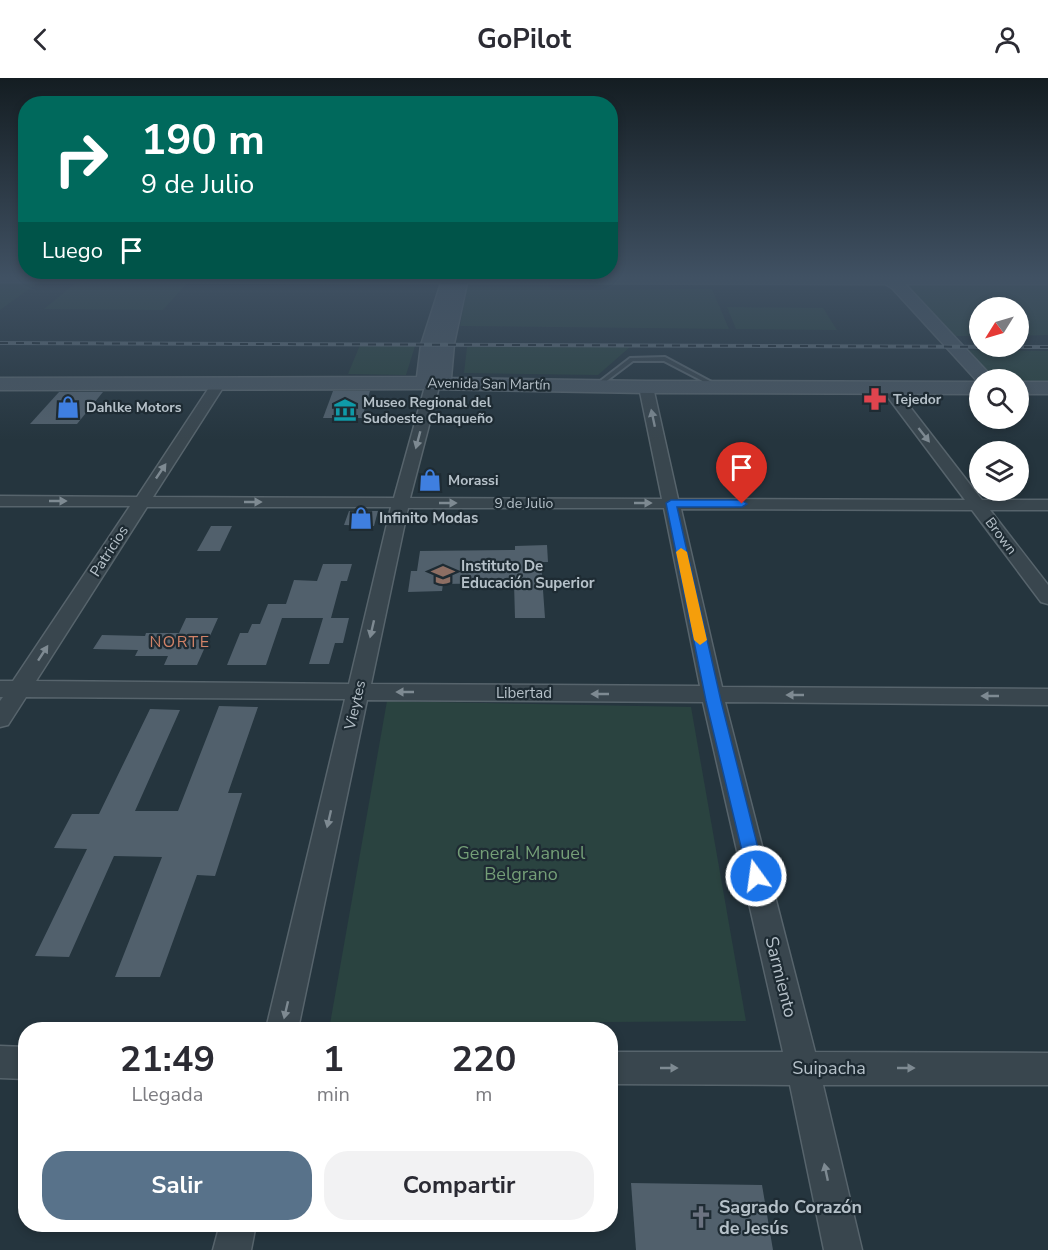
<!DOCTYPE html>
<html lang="es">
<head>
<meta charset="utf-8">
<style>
	body { margin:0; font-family:"Nunito Sans",sans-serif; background:#f2f2f3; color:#2b2b33; height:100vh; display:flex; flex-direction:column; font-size:22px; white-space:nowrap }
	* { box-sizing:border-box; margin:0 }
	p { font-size:20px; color:#7c7c81 }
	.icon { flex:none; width:33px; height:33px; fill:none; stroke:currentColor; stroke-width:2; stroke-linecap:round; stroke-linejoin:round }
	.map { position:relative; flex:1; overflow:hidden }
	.details { position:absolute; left:18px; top:944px; width:600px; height:210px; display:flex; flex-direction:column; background:#fff; border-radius:24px; box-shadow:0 3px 9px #0003 }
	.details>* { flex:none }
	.guide { position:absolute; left:18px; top:18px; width:600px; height:183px; border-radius:24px; box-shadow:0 3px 9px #0003; background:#00695c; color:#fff; overflow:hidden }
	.needle { width:39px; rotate:233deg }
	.controls { position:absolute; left:969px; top:219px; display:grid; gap:12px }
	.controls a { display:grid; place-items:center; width:60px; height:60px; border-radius:50%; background:#fff; box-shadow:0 3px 9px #0003; font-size:30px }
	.pin { position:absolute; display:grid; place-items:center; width:51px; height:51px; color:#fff; margin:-62px -26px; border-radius:50% 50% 50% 0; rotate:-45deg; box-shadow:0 0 6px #0007 }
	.pin .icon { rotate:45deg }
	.me { position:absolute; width:66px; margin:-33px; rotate:346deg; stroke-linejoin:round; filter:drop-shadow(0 0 4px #0008) }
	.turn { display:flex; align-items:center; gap:21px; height:126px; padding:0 24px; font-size:27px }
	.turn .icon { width:78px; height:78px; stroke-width:2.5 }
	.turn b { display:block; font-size:42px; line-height:51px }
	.then { display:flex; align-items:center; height:57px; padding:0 24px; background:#0003; gap:12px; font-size:22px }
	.eta { display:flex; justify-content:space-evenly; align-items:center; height:102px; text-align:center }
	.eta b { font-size:36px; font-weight:700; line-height:42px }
	.button { display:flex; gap:12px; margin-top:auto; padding:12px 24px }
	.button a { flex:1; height:69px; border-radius:24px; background:#58728a; color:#fff; font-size:24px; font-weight:700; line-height:69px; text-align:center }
	.button a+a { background:#f2f2f3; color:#2b2b33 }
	header { display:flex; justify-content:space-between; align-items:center; height:78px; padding:0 24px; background:#fff; font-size:27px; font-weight:700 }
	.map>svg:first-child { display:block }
	.green { fill:#2a4340 }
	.building { fill:#51606c }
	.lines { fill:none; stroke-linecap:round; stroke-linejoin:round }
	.lane-casing { stroke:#57646c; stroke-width:4 }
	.street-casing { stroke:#57646c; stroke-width:3 }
	.secondary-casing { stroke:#57646c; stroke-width:3 }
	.lane { fill:#39464e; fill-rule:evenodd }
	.street { fill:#39464e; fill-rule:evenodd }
	.secondary { fill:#485661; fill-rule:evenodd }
	.rail-casing { stroke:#5c6b75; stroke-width:4 }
	.rail { stroke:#1e2b33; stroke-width:2; stroke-dasharray:8; stroke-linecap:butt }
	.oneway { fill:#7e8a92 }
	.route { fill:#1a73e8; stroke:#114b97; stroke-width:1.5 }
	.slow { fill:#f59e0b }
	.labels { text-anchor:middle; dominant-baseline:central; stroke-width:4.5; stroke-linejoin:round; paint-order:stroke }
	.far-street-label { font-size:14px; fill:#b6c1c9; stroke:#1e2b33 }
	.far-poi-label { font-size:14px; font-weight:bold; fill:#b6c1c9; stroke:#1e2b33; text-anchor:start }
	.poi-label { font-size:15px; font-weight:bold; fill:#b6c1c9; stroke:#1e2b33; text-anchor:start }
	.street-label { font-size:15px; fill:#b6c1c9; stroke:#1e2b33 }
	.neighbourhood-label { font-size:16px; letter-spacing:1.5px; fill:#d28368; stroke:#1e2b33 }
	.near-park-label { font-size:18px; fill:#749e77; stroke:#1e2b33 }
	.near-street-label { font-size:18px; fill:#b6c1c9; stroke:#1e2b33 }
	.near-poi-label { font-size:18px; font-weight:bold; fill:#b6c1c9; stroke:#1e2b33; text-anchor:start }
</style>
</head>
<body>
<header><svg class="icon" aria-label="back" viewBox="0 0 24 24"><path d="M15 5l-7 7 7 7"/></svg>GoPilot<svg class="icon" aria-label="person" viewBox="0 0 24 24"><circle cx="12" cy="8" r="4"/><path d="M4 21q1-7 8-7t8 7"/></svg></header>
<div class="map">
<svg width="1048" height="1172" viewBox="0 0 1048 1172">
	<rect width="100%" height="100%" fill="#25353e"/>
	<g class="green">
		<path d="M0,202L40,203L0,232Z"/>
		<path d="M546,203L552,212L712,211L729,251L460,248L468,204Z"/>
		<path d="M77,204L187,205L163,232L44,231Z"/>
		<path d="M907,206H1048V257L1019,258L1018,230H980L979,258H948L903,209Z"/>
		<path d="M727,229L823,230L837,252L736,251Z"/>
		<path d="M360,267L415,268L406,297L348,296Z"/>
		<path d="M467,269H630L598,297L464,295Z"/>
		<path d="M964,272L1048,273V306H1019L1018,302L991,300Z"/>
		<path d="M387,623L691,629L746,943L330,946Z"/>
	</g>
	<g class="building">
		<path d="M333,313H370L362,340H323Z"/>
		<path d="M59,314H103L77,346H30Z"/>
		<path d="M349,433H378L374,448L344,447Z"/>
		<path d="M211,448H232L220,473H197Z"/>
		<path d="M547,467L548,484H541L545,540H515L514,505L443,506L442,513L408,514L411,493H417L420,473L515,472V468Z"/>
		<path d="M323,486H352L347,503H341L331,540H349L343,565H335L329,586H309L323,540H282L266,587H227L240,555H248L252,546H260L268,526H286L294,502L317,503Z"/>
		<path d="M186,540H218L197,587H164L168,578H135L138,572L93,571L102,557L145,558L146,555H179Z"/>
		<path d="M219,628L258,629L228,715H242L215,798L197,797L160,899H115L162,779L114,778L69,879L35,878L87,771L54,770L72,736H99L150,631L180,632L135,733H178Z"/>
		<path d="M631,1105L762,1107L773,1172H636Z"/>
	</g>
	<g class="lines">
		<g class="lane-casing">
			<path id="lane" d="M665,279L721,309L716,310L664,283H633L600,308L595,307L630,280Z"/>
		</g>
		<g class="street-casing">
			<g id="street">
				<path d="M219,301L226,305L153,419L394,420L426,305L433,301L440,305L410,420L662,421L639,309L646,305L653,309L678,421L965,422L881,310L888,306L893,307L982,422H1048V432H990L1048,507V526L1041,524L972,432L681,431L722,609L1048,611V627L725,624L815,974L1048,975V1007H823L862,1172H824L790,1007L610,1006V974H783L703,624L367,622L298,951H266L345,621L26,619L8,647L0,649V623L3,619H0V603H13L130,428H0V418L137,419L214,302ZM147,429H391L349,606L36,603ZM408,430H664L700,608L371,606Z"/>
				<path d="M0,968L26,969V1001L0,1000Z"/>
				<path d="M220,1146H256L251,1172H213Z"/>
			</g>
		</g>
		<g class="secondary-casing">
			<g id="secondary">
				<path d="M0,198H1048V206H905L995,302H980V316L646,315L433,311L0,312V300L417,299L421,267L441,205L0,204ZM467,205L885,206L892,210L978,304L646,303L451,300L454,266Z"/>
				<rect x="1018" y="304" width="30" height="12"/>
			</g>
		</g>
		<use href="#lane" class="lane"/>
		<use href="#street" class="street"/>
		<use href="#secondary" class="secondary"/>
		<g class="rail-casing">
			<path id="rail" d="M0,265L1048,269"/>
		</g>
		<use href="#rail" class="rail"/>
	</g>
	<defs><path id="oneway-solid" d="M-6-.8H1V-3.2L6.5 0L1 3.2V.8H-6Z" transform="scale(1.5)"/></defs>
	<g class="oneway">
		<use href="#oneway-solid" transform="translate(653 340) rotate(-102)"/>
		<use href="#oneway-solid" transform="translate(924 357) rotate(52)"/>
		<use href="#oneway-solid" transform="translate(418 362) rotate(105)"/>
		<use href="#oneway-solid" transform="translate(161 393) rotate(-56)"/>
		<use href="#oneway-solid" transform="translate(58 423)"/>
		<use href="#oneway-solid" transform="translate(253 424)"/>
		<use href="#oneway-solid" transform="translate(448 425)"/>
		<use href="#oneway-solid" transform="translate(643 425)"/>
		<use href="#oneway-solid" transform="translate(372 551) rotate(103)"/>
		<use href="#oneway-solid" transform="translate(43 575) rotate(-57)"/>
		<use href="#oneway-solid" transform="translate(405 614) rotate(-180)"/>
		<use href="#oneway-solid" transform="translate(600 616) rotate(-180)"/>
		<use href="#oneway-solid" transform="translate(795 617) rotate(-180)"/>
		<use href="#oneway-solid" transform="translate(990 618) rotate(-180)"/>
		<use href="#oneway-solid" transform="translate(329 741) rotate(103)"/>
		<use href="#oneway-solid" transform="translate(286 932) rotate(103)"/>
		<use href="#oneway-solid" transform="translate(669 990)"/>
		<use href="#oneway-solid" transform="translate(906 990)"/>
		<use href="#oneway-solid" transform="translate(826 1094) rotate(-102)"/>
	</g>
	<linearGradient id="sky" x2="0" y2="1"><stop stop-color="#141d22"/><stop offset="0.55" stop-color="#405163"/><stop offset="1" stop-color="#405163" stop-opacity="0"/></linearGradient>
	<rect width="1048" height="362" fill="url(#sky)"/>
	<path class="route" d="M671,422H742L747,426L742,429H677L721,623L765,798L763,804L756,806L750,804L748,798L706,623L666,425Z"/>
	<path class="slow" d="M681,470L687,474L707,562L700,567L694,562L676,474Z"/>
	<defs>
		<g id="pharmacy-bare" transform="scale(1.8)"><path d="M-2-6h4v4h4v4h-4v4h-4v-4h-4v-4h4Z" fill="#e0444e" stroke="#1e2b33" stroke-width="2.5" paint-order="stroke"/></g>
		<g id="shop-bare" transform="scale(1.8)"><path d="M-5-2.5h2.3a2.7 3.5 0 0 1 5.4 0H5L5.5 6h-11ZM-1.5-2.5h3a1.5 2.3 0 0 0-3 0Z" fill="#3f7fe0" stroke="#1e2b33" stroke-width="2.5" paint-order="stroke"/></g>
		<g id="museum-bare" transform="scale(1.8)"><path d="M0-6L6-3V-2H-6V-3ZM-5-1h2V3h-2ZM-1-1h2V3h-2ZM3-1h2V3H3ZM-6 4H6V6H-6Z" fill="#0f9aa8" stroke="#1e2b33" stroke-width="2.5" paint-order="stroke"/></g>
		<g id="university-bare" transform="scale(1.8)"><path d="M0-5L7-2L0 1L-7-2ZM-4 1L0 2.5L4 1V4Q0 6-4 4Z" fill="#8d6e63" stroke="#1e2b33" stroke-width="2.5" paint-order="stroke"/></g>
		<g id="church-bare" transform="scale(1.8)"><path d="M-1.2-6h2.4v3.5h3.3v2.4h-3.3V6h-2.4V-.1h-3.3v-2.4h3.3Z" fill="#6b7280" stroke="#1e2b33" stroke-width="2.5" paint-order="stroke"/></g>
	</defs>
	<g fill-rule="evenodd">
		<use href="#pharmacy-bare" x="875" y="321"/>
		<use href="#shop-bare" x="68" y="329"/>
		<use href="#museum-bare" x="345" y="332"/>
		<use href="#shop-bare" x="430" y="402"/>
		<use href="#shop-bare" x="361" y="440"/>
		<use href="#university-bare" x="443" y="497"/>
		<use href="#church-bare" x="701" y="1139"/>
	</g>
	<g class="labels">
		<g class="far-street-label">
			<text transform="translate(489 306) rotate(1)">Avenida San Martín</text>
			<text x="524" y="425">9 de Julio</text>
			<text transform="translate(1001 458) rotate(53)">Brown</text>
		</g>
		<g class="far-poi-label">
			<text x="893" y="321">Tejedor</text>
			<text x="363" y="324">Museo Regional del<tspan x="363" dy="16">Sudoeste Chaqueño</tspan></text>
			<text x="86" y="329">Dahlke Motors</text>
			<text x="448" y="402">Morassi</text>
		</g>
		<g class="poi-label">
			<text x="379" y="440">Infinito Modas</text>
			<text x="461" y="488">Instituto De<tspan x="461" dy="17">Educación Superior</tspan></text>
		</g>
		<g class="street-label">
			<text transform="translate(109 473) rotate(-57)">Patricios</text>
			<text x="524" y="615">Libertad</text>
			<text transform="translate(355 627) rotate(-77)">Vieytes</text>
		</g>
		<g class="neighbourhood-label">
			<text x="180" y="564">NORTE</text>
		</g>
		<g class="near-park-label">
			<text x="521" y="775">General Manuel<tspan x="521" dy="21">Belgrano</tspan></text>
		</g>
		<g class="near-street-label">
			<text transform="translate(781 899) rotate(76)">Sarmiento</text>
			<text x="829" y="990">Suipacha</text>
		</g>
		<g class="near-poi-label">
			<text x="719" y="1129">Sagrado Corazón<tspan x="719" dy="21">de Jesús</tspan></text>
		</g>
	</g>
</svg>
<div class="controls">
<a><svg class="needle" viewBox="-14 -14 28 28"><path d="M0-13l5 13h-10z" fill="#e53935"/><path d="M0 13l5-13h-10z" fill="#7c7c81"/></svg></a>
<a><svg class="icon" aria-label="search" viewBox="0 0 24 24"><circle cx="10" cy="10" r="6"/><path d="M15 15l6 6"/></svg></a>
<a><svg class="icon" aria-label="layers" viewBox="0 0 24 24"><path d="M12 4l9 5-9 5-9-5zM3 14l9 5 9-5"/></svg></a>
</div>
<div class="pin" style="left:742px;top:426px;background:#d93025"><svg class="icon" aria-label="arrive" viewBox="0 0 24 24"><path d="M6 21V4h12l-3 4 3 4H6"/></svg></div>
<svg class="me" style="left:756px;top:798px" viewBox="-20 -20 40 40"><circle r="17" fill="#1a73e8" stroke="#fff" stroke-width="3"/><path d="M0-11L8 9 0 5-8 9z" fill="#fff"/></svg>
<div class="guide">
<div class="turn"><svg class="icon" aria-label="right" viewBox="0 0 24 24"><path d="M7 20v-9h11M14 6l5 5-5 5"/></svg><div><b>190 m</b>9 de Julio</div></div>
<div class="then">Luego<svg class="icon" aria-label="arrive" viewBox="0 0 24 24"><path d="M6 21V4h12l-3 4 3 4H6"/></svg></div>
</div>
<section class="details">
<div class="eta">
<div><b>21:49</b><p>Llegada</p></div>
<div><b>1</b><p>min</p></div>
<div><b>220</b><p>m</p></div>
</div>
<div class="button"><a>Salir</a><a>Compartir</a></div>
</section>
</div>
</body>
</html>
